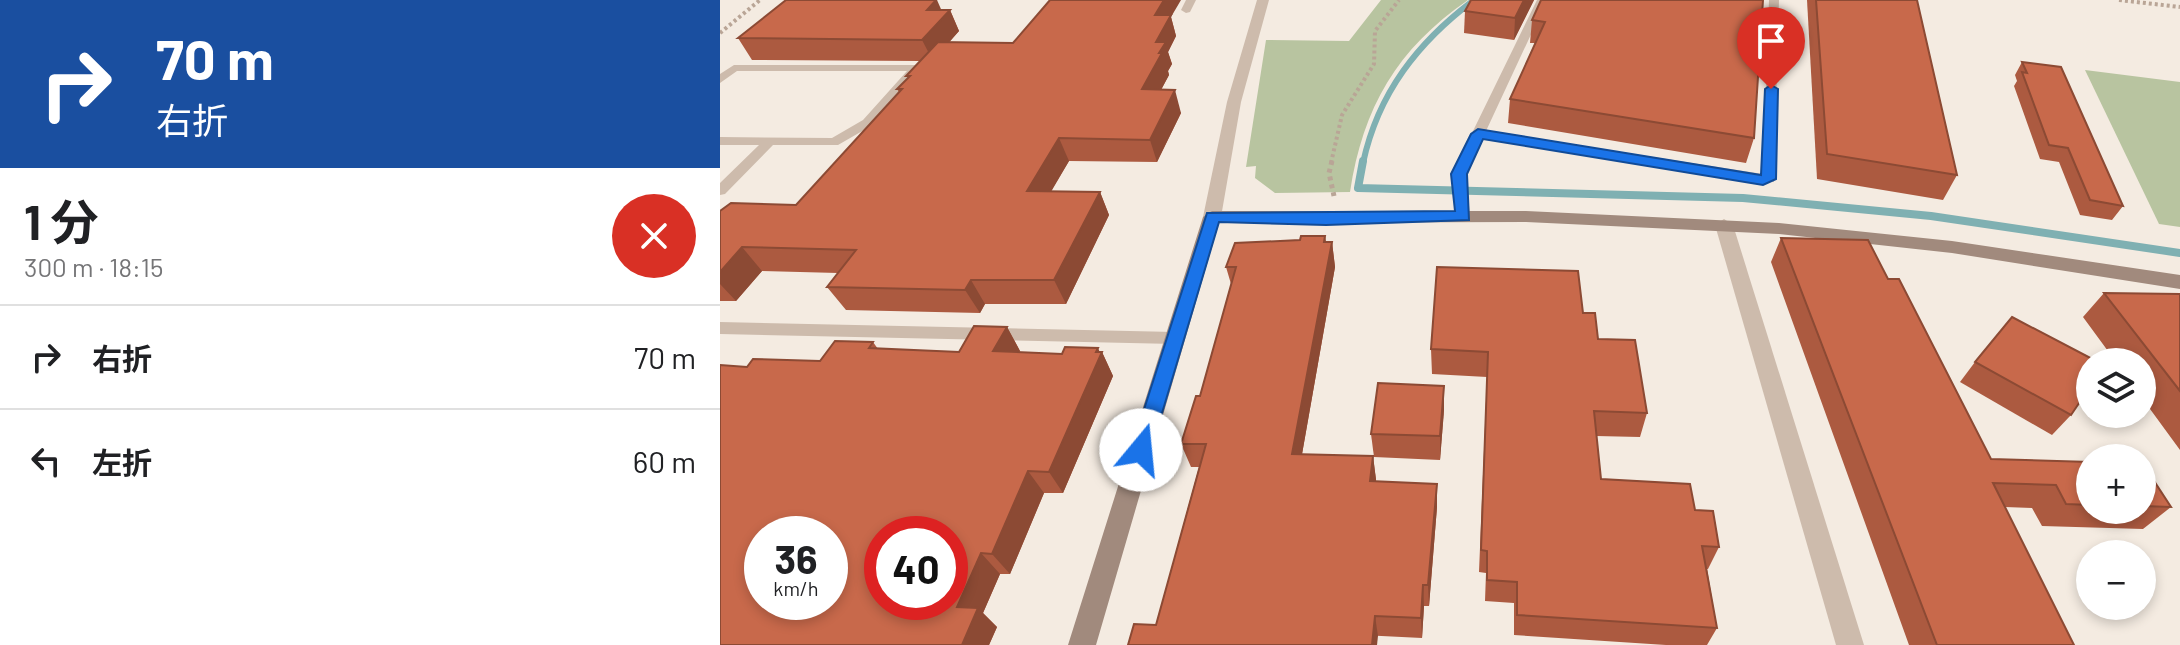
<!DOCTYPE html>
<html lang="ja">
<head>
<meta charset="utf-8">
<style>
	body { margin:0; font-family:Barlow,"Noto Sans JP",sans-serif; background:#f6f6f6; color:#202124; height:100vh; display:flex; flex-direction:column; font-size:30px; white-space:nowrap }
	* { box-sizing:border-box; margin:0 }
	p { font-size:26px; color:#757577 }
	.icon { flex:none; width:44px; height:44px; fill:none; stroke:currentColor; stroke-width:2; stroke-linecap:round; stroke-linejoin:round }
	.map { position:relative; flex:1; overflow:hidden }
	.details { display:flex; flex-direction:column; background:#fff; width:720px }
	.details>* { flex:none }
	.banner { background:#1a4fa0; color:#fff; overflow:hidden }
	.buttons { position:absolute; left:1356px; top:348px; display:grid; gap:16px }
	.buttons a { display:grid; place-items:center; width:80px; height:80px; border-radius:50%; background:#fff; box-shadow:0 4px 12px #0003; font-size:40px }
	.speed { position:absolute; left:24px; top:516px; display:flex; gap:16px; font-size:40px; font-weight:700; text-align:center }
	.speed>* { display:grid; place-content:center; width:104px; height:104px; border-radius:50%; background:#fff; box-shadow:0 4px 12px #0003; line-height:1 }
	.speed small { font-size:20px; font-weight:400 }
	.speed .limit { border:12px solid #d22; background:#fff; color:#111 }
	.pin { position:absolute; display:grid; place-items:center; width:68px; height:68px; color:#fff; margin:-82px -34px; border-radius:50% 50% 50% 0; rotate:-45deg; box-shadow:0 0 8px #0007 }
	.pin .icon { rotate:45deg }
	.me { position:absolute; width:88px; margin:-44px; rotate:17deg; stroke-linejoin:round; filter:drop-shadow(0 0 6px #0008) }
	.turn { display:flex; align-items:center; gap:28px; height:168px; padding:0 24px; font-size:36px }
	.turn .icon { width:104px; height:104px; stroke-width:2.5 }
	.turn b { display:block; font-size:56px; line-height:68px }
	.round { display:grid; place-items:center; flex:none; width:84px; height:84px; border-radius:42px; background:#f6f6f6 }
	.summary { display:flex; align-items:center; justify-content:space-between; height:136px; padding:0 24px }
	h1 { font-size:48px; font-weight:700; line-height:60px }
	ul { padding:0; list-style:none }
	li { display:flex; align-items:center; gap:24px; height:104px; padding:0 24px; border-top:2px solid #e0e0e0 }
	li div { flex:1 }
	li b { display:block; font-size:30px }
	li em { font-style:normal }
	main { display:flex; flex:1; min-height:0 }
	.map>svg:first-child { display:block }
	.green { fill:#b8c4a0 }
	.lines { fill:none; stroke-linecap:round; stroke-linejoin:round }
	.stream-far1 { stroke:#7fb0b2; stroke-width:6 }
	.stream { stroke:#7fb0b2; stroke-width:8 }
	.path-far1 { stroke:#b9a596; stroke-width:4; stroke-dasharray:3 3; stroke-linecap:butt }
	.path { stroke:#b9a596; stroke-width:5; stroke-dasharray:4 4; stroke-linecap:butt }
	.lane { fill:#cdbbac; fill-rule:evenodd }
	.street { fill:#cdbbac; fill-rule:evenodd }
	.secondary { fill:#a18a7d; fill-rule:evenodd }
	.wall { fill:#ac5a40 }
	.shaded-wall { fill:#8c4a34 }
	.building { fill:#c8694b; stroke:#8c4a34; stroke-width:2; fill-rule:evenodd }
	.route { fill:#1a73e8; stroke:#114b97; stroke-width:2 }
</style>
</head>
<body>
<main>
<section class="details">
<div class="banner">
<div class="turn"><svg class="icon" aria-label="right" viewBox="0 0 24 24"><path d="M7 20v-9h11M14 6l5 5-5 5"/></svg><div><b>70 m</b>右折</div></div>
</div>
<div class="summary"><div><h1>1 分</h1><p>300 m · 18:15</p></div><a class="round" style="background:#d93025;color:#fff"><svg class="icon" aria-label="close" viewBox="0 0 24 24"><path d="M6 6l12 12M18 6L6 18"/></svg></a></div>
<ul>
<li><svg class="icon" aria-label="right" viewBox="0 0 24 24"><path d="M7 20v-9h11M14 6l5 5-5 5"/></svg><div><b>右折</b></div><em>70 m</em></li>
<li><svg class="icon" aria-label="left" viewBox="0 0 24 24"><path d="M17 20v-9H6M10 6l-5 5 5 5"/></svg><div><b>左折</b></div><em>60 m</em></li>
</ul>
</section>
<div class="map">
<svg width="1460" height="645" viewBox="0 0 1460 645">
	<rect width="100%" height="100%" fill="#f4ebe1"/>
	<g class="green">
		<path d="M661,0H748C677,49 643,107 630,192L555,193L535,178L536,166L526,167L546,40L629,41Z"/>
		<path d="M1365,70L1460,82V227L1439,224Z"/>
	</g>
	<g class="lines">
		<path class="stream-far1" d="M643,163C658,93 698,42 754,0"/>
		<path class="stream" d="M643,161L638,188L1023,198L1211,216L1460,253"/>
		<g class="path-far1">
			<path d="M1399,0L1460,7"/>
			<path d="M0,33L40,0"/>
			<path d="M611,163L622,115L654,64L655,31L679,0"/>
		</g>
		<path class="path" d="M612,161L609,173L614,196"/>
		<g class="lane">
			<path d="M466,0H476L470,12L466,13L461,10Z"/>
			<path d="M817,0H827L766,131L1043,174L1049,0H1059L1054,182L762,138L746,174L750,216L748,219H738L732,174Z"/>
			<path d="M14,65H196L202,68L151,126L118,145H53L5,194L0,195V183L39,145H0V137L112,138L143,120L187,71H17L0,83V74Z"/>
			<path d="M0,322L455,332L461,334L463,338L461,342L455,344L0,334Z"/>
		</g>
		<g class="street">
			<path d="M537,0H549L521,102L501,217L492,223L483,217L507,102Z"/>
			<path d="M1004,219L1013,225L1144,645H1116L995,225Z"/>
		</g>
		<path class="secondary" d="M492,211H806L1059,223L1232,241L1460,275V289L1232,253L1059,234L806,222L499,223L376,645H348L483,217Z"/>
	</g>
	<g class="wall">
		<path d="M751,0H814L794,40L744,33L745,11Z"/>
		<path d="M821,0L1034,138L1026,163L788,123L790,99L815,43H810L812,20Z"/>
		<path d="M1087,0H1197L1237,175L1223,200L1097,179Z"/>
		<path d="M222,10H230L239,31L229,42L293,43L451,17L456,36L448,52L452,64L448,71L449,75L441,90L461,113L437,162L349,161L331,191L380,192L389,215L346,304H265L260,313L126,310L107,287L118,273L42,271L16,301H0V211L76,205L179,92L177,89L188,78L186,76L200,61L32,60L18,38Z"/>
		<path d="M1302,62L1403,206L1392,220L1360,215L1339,162L1320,159L1294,86L1297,81L1295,75Z"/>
		<path d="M1061,238L1168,279L1271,459L1370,462V510H1422V506L1451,507L1423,529L1322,526L1312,508L1285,507L1354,645H1189L1051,262Z"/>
		<path d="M606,242H612L615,267L582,454L653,456L656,481L717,507L709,606H704L702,638L436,625L479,467H471L461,444L480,396L511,284L506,267Z"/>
		<path d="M1384,293L1460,294V450L1422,398V362H1396L1363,317Z"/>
		<path d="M863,313L878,339L927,413L920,437L876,436L881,479L975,510L999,547L988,569H987L997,628L987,645H946L794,635V603L765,601L766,573L759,572L767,377L712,374L711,349Z"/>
		<path d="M287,327L300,351L299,352L342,354L382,352L393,376L343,493H324L290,574H280L263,613L277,627L269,645H0L27,367L100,361L153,342L158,349L239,352Z"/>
		<path d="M1255,362L1351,415L1332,435L1240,382Z"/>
		<path d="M724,410L720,460L654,457L651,434Z"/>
	</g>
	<g class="shaded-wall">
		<path d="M209,0H217L224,16L230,10L239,31L213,61L202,40Z"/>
		<path d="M444,0H461L451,17L456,36L448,52L452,64L448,71L449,75L429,112L422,89L436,42L435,15Z"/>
		<path d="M804,0H814L794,40L795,18Z"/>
		<path d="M455,90L461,113L437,162L430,140Z"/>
		<path d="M339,138L349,161L318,214L307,191Z"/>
		<path d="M380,192L389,215L346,304L334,280Z"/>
		<path d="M605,236L609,258L612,242L615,267L578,477L572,454Z"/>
		<path d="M22,247L42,271L16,301L0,284V272Z"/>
		<path d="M251,280L265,304L260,313L245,290Z"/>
		<path d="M287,327L300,351L287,374L273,351Z"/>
		<path d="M378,348L381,355L382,352L393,376L343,493L329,472Z"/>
		<path d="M724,386V410L720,460V436Z"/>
		<path d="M653,456L656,479L654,503L650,481Z"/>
		<path d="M308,471L324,493L290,574L272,554Z"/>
		<path d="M717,484V507L709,606L708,585Z"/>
		<path d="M261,553L280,574L263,613L277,627L269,645H242L237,607Z"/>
		<path d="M703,585L704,606L702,638L701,618Z"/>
		<path d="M655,616L658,636L657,645H652Z"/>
	</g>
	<g class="building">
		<path d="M66,0H216L207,10H230L202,40L18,38Z"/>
		<path d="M330,0H444L435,15H451L436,42H446L439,53H442L422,89L455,90L430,140L339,138L307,191L380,192L334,280H251L245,290L107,287L136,250L22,247L0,272V211L11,203L76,205L182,89H177L190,76H186L218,42L293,43Z"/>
		<path d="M751,0H804L795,18L745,11Z"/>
		<path d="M821,0H1043L1034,138L790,99L825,22L812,20Z"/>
		<path d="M1096,0H1197L1237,175L1107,154Z"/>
		<path d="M1302,62L1341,67L1403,206L1370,200L1348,148L1329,145L1302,72L1307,73Z"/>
		<path d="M581,236H605L604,242H612L572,454L653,456L650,481L717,484L708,585H703L701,618L655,616L652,645H408L414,624L436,625L486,444H461L476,396H480L516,267H506L515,243L580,240Z"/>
		<path d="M1061,238L1148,240L1168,279H1179L1271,459L1370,462V505L1346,504L1336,485L1273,483L1354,645H1217Z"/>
		<path d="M717,267L858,271L863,313H875L878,339L915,340L927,413L874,411L881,479L970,484L975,510L993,511L999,547L982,546L997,628L797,615V582L767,580V551L761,550L768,352L711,349Z"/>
		<path d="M1384,293L1460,294V391Z"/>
		<path d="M1292,317L1378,362H1370V387L1351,415L1255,362Z"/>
		<path d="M254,326L287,327L273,351L342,354L345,347L378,348L376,352H382L329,472L308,471L272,554L261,553L237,607L258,608L242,645H0V365L27,367L33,359L100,361L115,341L153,342L149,348L239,352ZM42,534H110V602H42ZM162,534H230V602H162Z"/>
		<path d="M658,383L724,386L720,436L651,434Z"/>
		<path d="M1422,464H1423L1451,507L1422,506Z"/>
	</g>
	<path class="route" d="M1051,85L1058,89L1056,179L1043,185L763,139L747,174L749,220L606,225L499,222L431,450L421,458L414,456L411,450L487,213L735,211L731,174L751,134L758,129L1041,175L1045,89Z"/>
</svg>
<div class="buttons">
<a><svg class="icon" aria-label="layers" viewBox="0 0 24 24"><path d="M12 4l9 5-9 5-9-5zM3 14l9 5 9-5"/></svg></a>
<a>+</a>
<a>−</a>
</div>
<div class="speed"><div>36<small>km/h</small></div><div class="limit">40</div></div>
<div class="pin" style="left:1051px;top:89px;background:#d93025"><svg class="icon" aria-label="arrive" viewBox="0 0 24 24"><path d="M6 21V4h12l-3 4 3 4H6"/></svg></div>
<svg class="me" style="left:421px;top:450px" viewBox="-20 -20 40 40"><circle r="19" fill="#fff"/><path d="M0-13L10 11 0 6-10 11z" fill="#1a73e8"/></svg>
</div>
</main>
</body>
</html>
